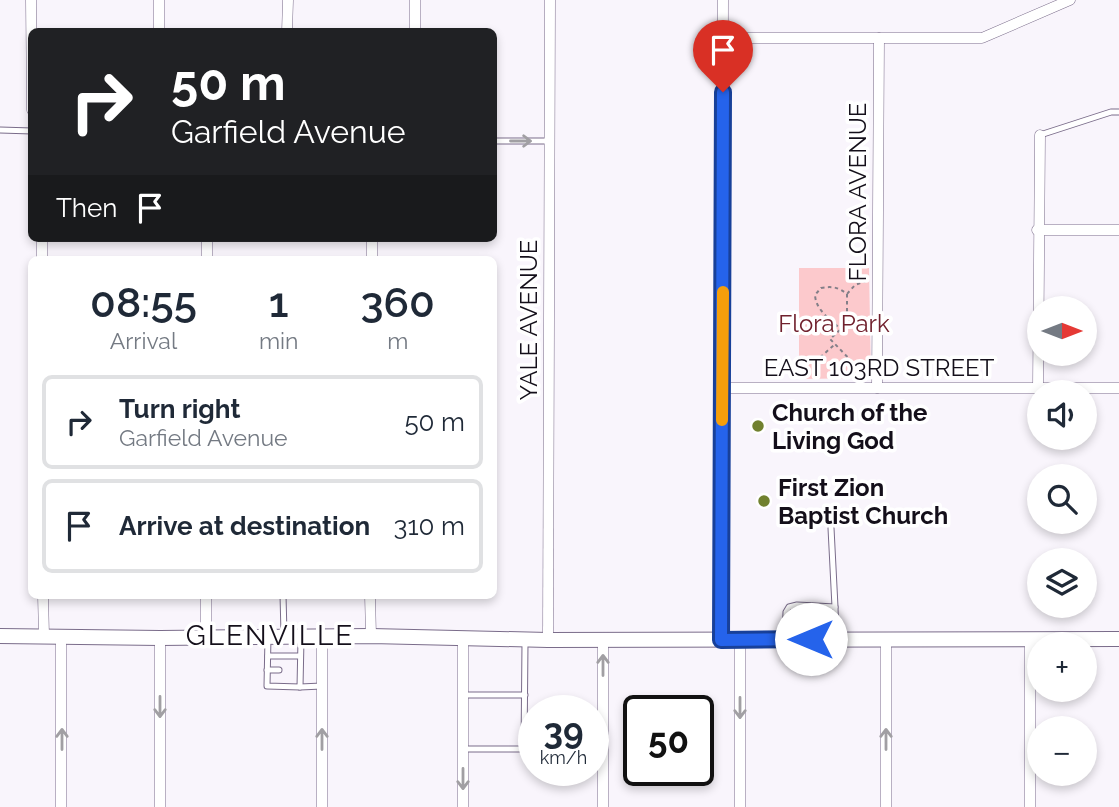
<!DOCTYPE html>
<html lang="en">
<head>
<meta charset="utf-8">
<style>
	body { margin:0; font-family:Raleway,sans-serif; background:#f2f2f3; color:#1f2937; height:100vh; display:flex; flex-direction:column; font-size:26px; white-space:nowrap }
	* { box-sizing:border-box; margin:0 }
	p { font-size:23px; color:#747a83 }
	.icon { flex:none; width:38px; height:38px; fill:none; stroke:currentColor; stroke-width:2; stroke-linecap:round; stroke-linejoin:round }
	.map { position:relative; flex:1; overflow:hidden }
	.drawer { position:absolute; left:28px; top:256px; width:469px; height:343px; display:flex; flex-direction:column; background:#fff; border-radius:10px; box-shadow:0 4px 10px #0003 }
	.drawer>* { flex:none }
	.banner { position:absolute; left:28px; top:28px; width:469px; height:214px; border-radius:10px; box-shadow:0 4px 10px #0003; background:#202124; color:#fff; overflow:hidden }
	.needle { width:46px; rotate:90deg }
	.fabs { position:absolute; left:1027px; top:296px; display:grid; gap:14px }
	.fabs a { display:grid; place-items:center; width:70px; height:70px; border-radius:50%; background:#fff; box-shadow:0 4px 10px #0003; font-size:35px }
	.speed { position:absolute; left:518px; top:695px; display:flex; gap:14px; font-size:35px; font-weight:700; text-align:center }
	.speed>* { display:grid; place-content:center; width:91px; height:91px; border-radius:50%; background:#fff; box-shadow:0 4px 10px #0003; line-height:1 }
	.speed small { font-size:18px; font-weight:400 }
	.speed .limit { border:4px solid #111; border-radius:10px; background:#fff; color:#111 }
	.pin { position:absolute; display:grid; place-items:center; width:60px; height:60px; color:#fff; margin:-72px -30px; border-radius:50% 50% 50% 0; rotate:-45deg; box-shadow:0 0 7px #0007 }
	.pin .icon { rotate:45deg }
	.me { position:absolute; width:77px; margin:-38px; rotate:270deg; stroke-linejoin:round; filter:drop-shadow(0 0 5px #0008) }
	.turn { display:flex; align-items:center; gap:24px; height:147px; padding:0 28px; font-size:32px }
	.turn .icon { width:91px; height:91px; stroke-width:2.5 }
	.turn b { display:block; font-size:49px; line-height:60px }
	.then { display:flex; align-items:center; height:66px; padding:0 28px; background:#0003; gap:14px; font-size:26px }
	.eta { display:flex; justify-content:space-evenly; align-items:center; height:119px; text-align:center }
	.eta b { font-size:42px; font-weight:600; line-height:49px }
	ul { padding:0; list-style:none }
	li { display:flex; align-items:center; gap:21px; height:94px; margin:0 14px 10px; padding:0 14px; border:4px solid #e0e1e3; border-radius:10px }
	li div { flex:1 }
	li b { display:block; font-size:26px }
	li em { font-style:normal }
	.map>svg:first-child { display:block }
	.green { fill:#fcc9cc }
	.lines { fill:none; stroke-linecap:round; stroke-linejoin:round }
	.service-casing { stroke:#7a6c8a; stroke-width:7 }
	.minor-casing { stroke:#7a6c8a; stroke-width:11 }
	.secondary-casing { stroke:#7a6c8a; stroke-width:16 }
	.path { stroke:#837f88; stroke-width:2; stroke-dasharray:3.5 3.5; stroke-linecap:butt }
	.service { stroke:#fff; stroke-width:5 }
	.minor { stroke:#fff; stroke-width:10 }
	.secondary { stroke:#fff; stroke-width:14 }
	.oneway { stroke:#a19fa3 }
	.route-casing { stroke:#184099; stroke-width:18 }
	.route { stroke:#2563eb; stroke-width:12 }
	.slow { stroke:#f59e0b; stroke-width:12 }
	.poi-dot { fill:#71812f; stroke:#fff; stroke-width:2.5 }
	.labels { text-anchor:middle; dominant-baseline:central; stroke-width:7; stroke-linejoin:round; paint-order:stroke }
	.street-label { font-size:24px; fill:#140f1a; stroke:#fff }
	.park-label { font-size:24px; fill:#70202d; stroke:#fff }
	.poi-label { font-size:24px; font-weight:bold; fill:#140f1a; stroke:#fff; text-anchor:start }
	.quarter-label { font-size:28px; letter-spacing:2px; fill:#140f1a; stroke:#fff }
</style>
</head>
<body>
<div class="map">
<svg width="1119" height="807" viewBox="0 0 1119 807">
	<rect width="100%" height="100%" fill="#f9f5fc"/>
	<path class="green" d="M799,268H869L871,378L799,379Z"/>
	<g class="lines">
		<g class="service-casing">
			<g id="service">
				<path d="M0,130L32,131"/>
				<path d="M1040,135L1111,112H1119"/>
				<path d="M494,141H549"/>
				<path d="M831,528L835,607"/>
				<path d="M283,595L284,634"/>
				<path d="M268,637L267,686L300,687L301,639"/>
				<path d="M785,639L786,612L789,607L797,605L835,607L836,639"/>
				<path d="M268,656H300"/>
				<path d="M267,670H279"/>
				<path d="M300,687L322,686"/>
				<path d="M463,695H525"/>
				<path d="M463,749H524L525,643"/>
			</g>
		</g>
		<g class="minor-casing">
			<g id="minor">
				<path d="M31,0L32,110"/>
				<path d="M159,32V0"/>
				<path d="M287,32L288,0"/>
				<path d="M415,32V0"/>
				<path d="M723,38H982L1070,0"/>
				<path d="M1037,230H1119"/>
				<path d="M42,238V259"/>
				<path d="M207,238V259"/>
				<path d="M372,259V238"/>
				<path d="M723,388H1119"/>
				<path d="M877,388L879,38"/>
				<path d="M1038,388L1040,135"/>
				<path d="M43,595L44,636"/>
				<path d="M370,595L371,636"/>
				<path d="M206,637V595"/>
				<path d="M322,637V807"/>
				<path d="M463,637V807"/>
				<path d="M886,639V807"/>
				<path d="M1030,639V807"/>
				<path d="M548,640L550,0"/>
				<path d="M603,640V807"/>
				<path d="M721,640L723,0"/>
				<path d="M740,640V807"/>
				<path d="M61,807V636"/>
				<path d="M160,807V638"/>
			</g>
		</g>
		<g class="secondary-casing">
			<path id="secondary" d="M0,636L160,638L371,636L548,640L1119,639"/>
		</g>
		<g class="path">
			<path d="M847,294V324L840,329C830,318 816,311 815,295L821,288C832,286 838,287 847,294L855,285L866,281"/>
			<path d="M840,330L830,339L866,376"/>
			<path d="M815,376V362L834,345"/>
		</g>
		<use href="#service" class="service"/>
		<use href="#minor" class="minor"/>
		<use href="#secondary" class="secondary"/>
	</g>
	<defs><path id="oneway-shaft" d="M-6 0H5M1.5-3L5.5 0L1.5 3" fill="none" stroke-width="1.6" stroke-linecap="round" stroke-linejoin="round" transform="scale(1.75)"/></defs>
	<g class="oneway">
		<use href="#oneway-shaft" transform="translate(521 141)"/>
		<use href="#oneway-shaft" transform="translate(603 665) rotate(-90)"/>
		<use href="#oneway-shaft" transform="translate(160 707) rotate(90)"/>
		<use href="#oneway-shaft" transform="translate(740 708) rotate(90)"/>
		<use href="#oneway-shaft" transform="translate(62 739) rotate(-90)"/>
		<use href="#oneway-shaft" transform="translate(322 739) rotate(-90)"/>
		<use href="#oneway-shaft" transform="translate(886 739) rotate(-90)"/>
		<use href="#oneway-shaft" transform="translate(463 779) rotate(90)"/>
	</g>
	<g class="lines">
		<g class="route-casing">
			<path id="route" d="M723,92L721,640L811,639"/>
		</g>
		<use href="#route" class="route"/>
		<path class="slow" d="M722,420L723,292"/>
	</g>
	<g class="poi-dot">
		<circle cx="758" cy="426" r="7"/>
		<circle cx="764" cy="501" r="7"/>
	</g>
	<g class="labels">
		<g class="street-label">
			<text transform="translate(857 192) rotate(-90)">FLORA AVENUE</text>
			<text transform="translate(528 320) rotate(-90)">YALE AVENUE</text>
			<text x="879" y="367">EAST 103RD STREET</text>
		</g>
		<g class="park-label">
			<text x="834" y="323">Flora Park</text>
		</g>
		<g class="poi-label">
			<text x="772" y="412">Church of the<tspan x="772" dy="28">Living God</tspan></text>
			<text x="778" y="487">First Zion<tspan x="778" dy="28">Baptist Church</tspan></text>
		</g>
		<g class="quarter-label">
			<text x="270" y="635">GLENVILLE</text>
		</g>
	</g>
</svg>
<div class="fabs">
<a><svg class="needle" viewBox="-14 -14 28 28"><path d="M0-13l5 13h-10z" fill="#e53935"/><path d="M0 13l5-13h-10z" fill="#747a83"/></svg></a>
<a><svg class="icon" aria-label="sound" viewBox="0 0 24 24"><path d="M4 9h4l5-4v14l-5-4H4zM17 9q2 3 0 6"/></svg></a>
<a><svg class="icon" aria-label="search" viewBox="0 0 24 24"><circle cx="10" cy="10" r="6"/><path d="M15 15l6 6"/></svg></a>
<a><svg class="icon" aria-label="layers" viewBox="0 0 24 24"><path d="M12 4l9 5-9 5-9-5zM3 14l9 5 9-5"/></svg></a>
<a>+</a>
<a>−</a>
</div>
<div class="speed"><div>39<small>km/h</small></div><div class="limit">50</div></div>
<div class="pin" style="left:723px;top:92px;background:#d93025"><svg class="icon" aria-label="arrive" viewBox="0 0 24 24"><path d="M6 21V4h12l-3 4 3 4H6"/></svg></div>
<svg class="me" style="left:811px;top:639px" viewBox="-20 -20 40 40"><circle r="19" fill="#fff"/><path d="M0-13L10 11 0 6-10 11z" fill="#2563eb"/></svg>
<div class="banner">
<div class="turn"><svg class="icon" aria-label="right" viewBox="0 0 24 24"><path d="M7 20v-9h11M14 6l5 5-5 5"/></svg><div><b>50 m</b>Garfield Avenue</div></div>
<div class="then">Then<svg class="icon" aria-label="arrive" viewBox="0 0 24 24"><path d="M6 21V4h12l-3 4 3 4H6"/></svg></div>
</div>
<section class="drawer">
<div class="eta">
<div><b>08:55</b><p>Arrival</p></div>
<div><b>1</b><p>min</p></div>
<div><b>360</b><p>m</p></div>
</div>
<ul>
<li><svg class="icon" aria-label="right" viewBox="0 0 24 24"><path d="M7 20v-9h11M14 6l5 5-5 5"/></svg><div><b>Turn right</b><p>Garfield Avenue</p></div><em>50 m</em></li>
<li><svg class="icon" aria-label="arrive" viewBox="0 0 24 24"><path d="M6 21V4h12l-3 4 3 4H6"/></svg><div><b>Arrive at destination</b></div><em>310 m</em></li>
</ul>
</section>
</div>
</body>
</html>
